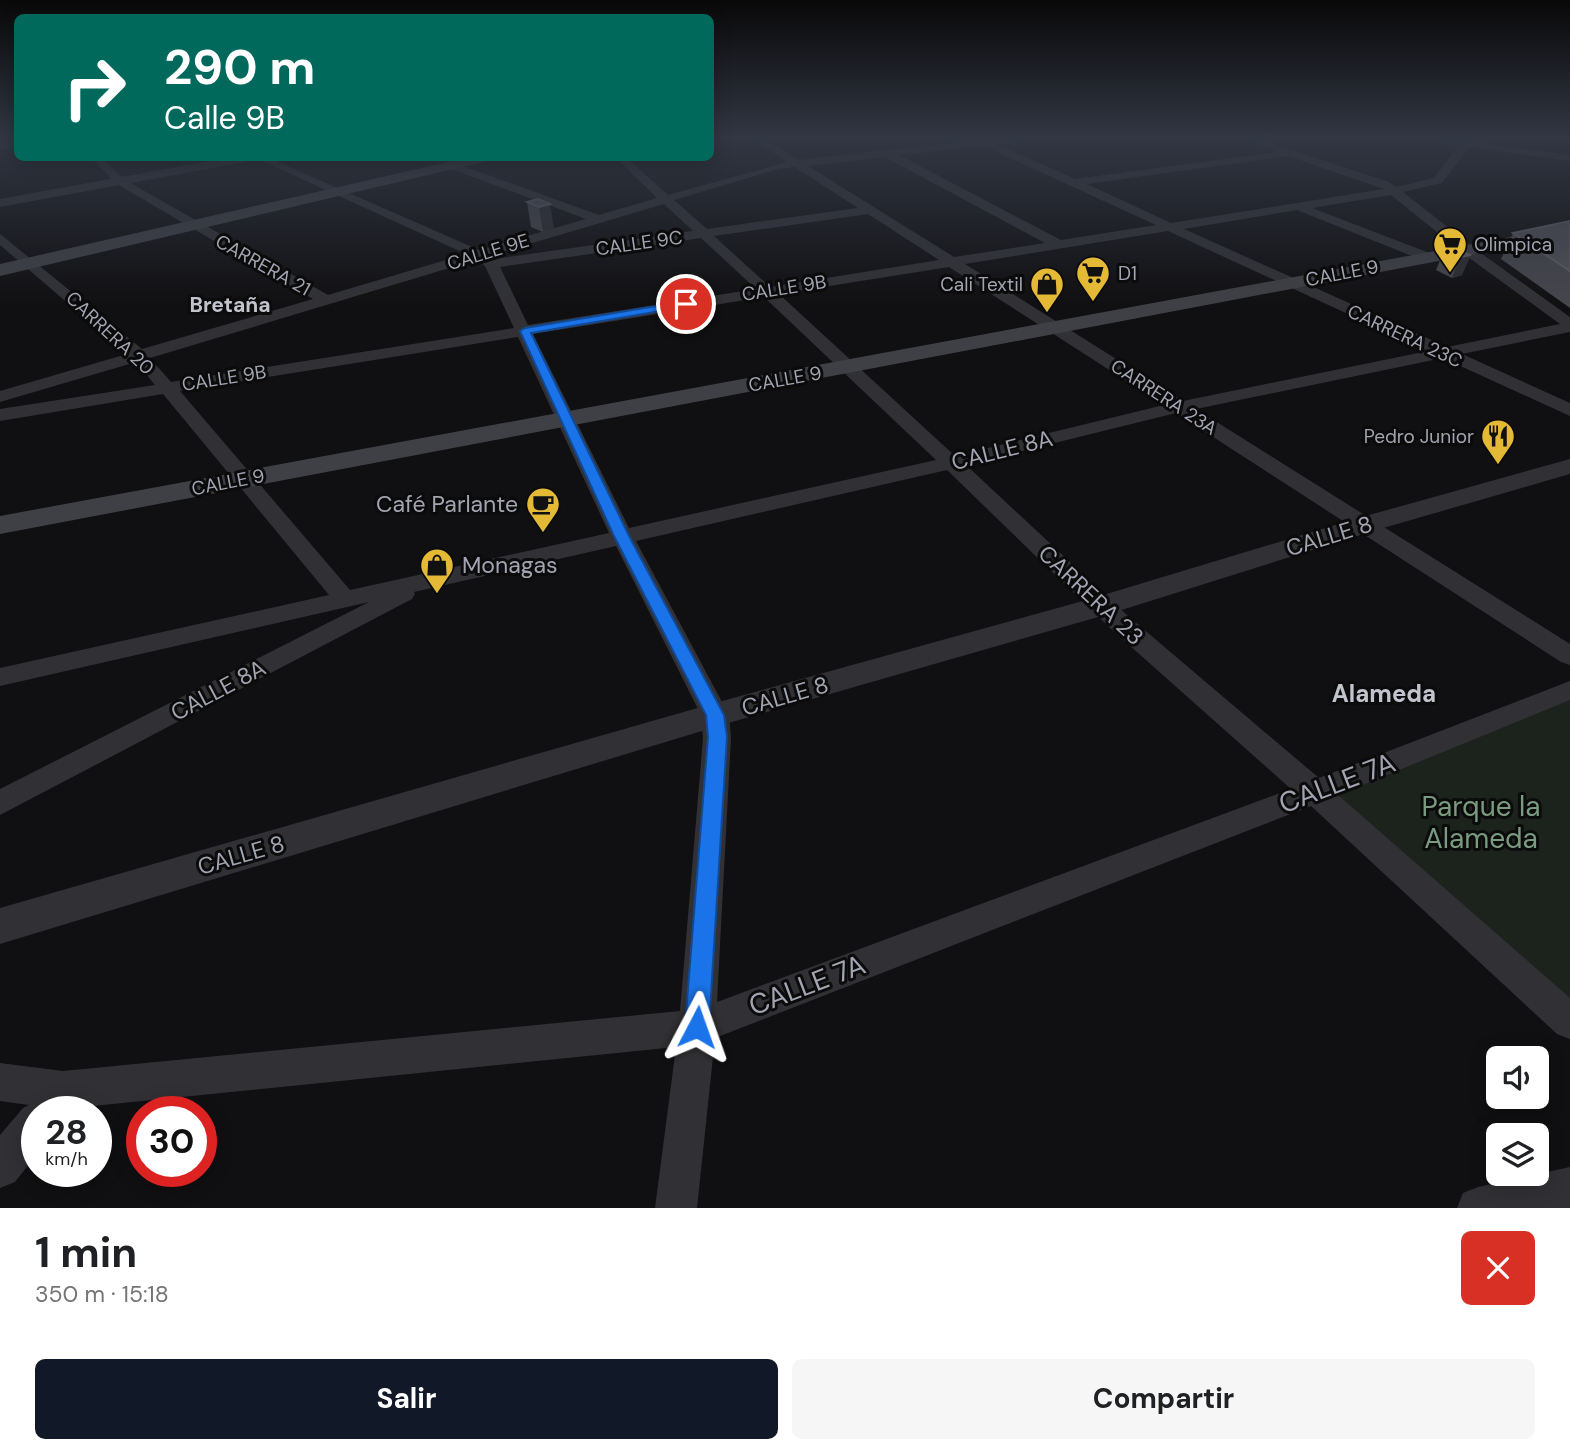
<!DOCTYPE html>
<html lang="es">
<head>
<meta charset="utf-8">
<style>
	body { margin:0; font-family:"DM Sans",sans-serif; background:#f6f6f6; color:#202124; height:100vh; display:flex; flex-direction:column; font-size:26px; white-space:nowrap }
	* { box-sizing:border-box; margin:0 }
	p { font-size:23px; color:#757577 }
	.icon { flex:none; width:38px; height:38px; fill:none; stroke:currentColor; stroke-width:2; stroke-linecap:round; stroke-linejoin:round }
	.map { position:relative; height:1208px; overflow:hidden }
	.details { display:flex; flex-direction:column; background:#fff; flex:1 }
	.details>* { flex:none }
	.guide { position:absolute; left:14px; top:14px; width:700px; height:147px; border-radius:10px; box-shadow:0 4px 18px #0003; background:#00695c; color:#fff; overflow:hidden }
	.fabs { position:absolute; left:1486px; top:1046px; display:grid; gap:14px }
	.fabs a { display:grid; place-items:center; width:63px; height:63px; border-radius:10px; background:#fff; box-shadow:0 4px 18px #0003; font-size:35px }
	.speed { position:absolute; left:21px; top:1096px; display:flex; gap:14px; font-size:35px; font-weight:700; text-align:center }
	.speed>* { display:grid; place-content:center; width:91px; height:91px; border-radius:50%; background:#fff; box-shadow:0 4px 18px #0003; line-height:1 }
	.speed small { font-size:18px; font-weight:400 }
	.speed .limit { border:10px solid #d22; background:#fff; color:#111 }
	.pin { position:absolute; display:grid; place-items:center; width:60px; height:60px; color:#fff; margin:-30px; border:4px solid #fff; border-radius:50%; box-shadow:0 2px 7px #0007 }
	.me { position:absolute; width:77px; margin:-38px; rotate:4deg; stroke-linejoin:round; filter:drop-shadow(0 0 5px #0008) }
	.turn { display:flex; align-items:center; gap:24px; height:147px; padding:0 35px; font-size:32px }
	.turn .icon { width:91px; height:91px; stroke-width:2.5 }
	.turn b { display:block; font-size:49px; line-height:60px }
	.round { display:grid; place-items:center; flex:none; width:74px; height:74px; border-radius:10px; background:#f6f6f6 }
	.head { display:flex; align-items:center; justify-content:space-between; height:119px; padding:0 35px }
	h1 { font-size:42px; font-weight:700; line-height:52px }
	.cta { display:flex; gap:14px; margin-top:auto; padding:14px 35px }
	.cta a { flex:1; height:80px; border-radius:10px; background:#111827; color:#fff; font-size:28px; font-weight:700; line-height:80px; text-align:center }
	.cta a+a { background:#f6f6f6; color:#202124 }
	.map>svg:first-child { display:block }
	.green { fill:#1c231d }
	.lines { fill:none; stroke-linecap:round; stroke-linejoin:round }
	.minor { fill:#313135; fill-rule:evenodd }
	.tertiary { fill:#313135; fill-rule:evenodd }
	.secondary { fill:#3f4045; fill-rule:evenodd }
	.wall { fill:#46464c }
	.shaded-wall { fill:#2c2c30 }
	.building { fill:#505057; stroke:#5d5e65; stroke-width:2 }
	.route { fill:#1a73e8; stroke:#114b97; stroke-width:2 }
	.labels { text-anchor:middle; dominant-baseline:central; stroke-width:6; stroke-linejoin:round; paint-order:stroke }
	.far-street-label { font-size:19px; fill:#a2a5b1; stroke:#0b0b0c }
	.far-poi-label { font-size:19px; fill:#a2a5b1; stroke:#0b0b0c; text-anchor:start }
	.far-neighbourhood-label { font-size:21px; font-weight:bold; fill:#c2c4cd; stroke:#0b0b0c }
	.street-label { font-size:23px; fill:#a2a5b1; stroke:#0b0b0c }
	.poi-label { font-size:23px; fill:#a2a5b1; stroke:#0b0b0c; text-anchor:end }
	.neighbourhood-label { font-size:24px; font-weight:bold; fill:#c2c4cd; stroke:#0b0b0c }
	.near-street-label { font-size:28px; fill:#a2a5b1; stroke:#0b0b0c }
	.near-park-label { font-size:28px; fill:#7a9b7f; stroke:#0b0b0c }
</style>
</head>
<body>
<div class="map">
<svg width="1570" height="1208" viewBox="0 0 1570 1208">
	<rect width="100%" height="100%" fill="#100f11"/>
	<path class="green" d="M1570,690V1022L1315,793Z"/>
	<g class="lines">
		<g class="minor">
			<path d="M752,138H764L799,160L984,139L1030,138L1025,141L997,144L1075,179L1277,152L1241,138H1255L1389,182L1396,187L1434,178L1459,145L1430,141L1425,138H1450L1570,155V161L1469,147L1442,183L1403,192L1478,251L1570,317V332L1462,354L1570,403V416L1443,358L1196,409L1570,644V665L1561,662L1176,413L966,465L1128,616L1319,778L1570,681V700L1338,795L1570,998V1039L1557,1034L1311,806L715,1038L697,1208H655L676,1047L63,1109L51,1108L53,1111H37V1154L15,1182L0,1188V1135L23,1108L29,1105L0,1101V1063L63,1071L680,1011L703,738L701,715L616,546L414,592L415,594L412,599L0,815V789L369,602L0,686V668L329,595L163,394L0,421V409L155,385L136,362L0,402V391L127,354L0,245V234L142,349L313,299L117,184L91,158H102L125,180L328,295L466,254L256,158H269L479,250L586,219L446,167V163H454L599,215L657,198L616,158H627L668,195L787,162ZM984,146L1156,225L1061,240L899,155ZM1288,156L1384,189L1171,223L1087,184ZM885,157L1045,243L954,257L808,166ZM795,167L858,208L707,229L674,200L778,169ZM1391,195L1468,257L1560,324L1447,347L1184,229L1297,210L1422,260H1432V254L1312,208ZM664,204L693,231L494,259L489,256ZM868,214L939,260L770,287L714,236ZM1168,231L1428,351L1183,401L965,264ZM701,238L756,289L528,325L500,267ZM476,260L485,266L514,328L171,382L150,358ZM949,267L1164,405L955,456L779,294ZM764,297L936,460L629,528L533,334ZM518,337L609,533L350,590L180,391ZM947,470L1110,628L1291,789L717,1002L731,738L729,715L636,541Z"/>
			<path d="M18,141V147L0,150V144Z"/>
			<path d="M1570,1167V1208H1457L1463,1193L1478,1187Z"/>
		</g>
		<g class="tertiary">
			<path d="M226,158H252L245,162L0,207V199Z"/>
			<path d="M1570,459V474L1373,531L1112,613L725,724L0,944V908L715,703L1090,599L1355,519Z"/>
		</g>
		<g class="secondary">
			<path d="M466,158H490L483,162L0,276V264Z"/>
			<path d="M1570,226V236L0,534V516Z"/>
		</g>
	</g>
	<g class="wall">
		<path d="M538,199L554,229L543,232L531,227L527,202Z"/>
		<path d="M1570,221V308L1501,259L1513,233Z"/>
		<path d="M1444,250L1462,252V275L1452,278L1436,270Z"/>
	</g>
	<g class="shaded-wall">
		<path d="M550,204L554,229L543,232L539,207Z"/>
		<path d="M1471,255L1462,275L1452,278L1460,257Z"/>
	</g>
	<g class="building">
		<path d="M538,199L550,204L539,207L527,202Z"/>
		<path d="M1570,221V271L1513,233Z"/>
		<path d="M1444,250L1462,252L1471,255L1460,257Z"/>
	</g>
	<linearGradient id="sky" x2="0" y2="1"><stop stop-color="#090809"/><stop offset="0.45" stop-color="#313743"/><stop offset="1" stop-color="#313743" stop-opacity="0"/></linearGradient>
	<rect width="1570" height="307" fill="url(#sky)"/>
	<path class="route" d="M686,301L690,302V306L531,333L629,536L724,715L727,737L709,1027L706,1035L697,1039L688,1035L685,1027L708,737L706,715L614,536L520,331L525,328Z"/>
	<defs>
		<g id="supermarket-pin" transform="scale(1.75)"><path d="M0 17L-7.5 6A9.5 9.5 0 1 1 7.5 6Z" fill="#e4b935" stroke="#0b0b0c"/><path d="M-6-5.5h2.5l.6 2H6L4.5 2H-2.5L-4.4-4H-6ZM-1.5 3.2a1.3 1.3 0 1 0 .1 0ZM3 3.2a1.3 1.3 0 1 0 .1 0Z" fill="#111"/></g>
		<g id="shop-pin" transform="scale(1.75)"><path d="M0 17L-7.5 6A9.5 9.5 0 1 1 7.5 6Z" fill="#e4b935" stroke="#0b0b0c"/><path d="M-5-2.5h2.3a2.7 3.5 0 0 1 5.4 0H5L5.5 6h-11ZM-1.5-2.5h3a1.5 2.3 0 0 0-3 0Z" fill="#111"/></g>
		<g id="restaurant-pin" transform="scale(1.75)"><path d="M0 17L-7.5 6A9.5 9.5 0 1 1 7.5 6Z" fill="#e4b935" stroke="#0b0b0c"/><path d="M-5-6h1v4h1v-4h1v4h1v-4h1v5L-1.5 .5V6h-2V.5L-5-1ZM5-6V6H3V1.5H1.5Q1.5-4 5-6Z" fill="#111"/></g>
		<g id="cafe-pin" transform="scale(1.75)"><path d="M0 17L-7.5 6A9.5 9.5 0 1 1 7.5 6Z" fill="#e4b935" stroke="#0b0b0c"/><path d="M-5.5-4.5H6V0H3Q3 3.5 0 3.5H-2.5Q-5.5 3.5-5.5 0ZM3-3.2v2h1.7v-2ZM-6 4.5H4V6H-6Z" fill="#111"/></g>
	</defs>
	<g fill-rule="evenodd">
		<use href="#supermarket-pin" x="1450" y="244"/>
		<use href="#supermarket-pin" x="1093" y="273"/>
		<use href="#shop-pin" x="1047" y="284"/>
		<use href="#restaurant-pin" x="1498" y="436"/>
		<use href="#cafe-pin" x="543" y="504"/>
		<use href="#shop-pin" x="437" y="565"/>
	</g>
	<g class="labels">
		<g class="far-street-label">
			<text transform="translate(639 243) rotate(-8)">CALLE 9C</text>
			<text transform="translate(488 252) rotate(-17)">CALLE 9E</text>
			<text transform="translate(263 265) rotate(29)">CARRERA 21</text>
			<text transform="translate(1342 273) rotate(-11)">CALLE 9</text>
			<text transform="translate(784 288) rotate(-9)">CALLE 9B</text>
			<text transform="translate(110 333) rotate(43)">CARRERA 20</text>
			<text transform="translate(1405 336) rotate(25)">CARRERA 23C</text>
			<text transform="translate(224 378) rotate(-9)">CALLE 9B</text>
			<text transform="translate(785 379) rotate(-10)">CALLE 9</text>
			<text transform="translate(1164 397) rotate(33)">CARRERA 23A</text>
			<text transform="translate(228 482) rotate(-11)">CALLE 9</text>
		</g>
		<g class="far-poi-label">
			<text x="1474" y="244">Olimpica</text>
			<text x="1118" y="273">D1</text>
			<text x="1023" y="284" text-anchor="end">Cali Textil</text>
			<text x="1474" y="436" text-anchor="end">Pedro Junior</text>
		</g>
		<g class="far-neighbourhood-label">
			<text x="230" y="305">Bretaña</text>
		</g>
		<g class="street-label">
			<text transform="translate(1002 450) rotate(-14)">CALLE 8A</text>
			<text transform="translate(1329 536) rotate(-17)">CALLE 8</text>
			<text transform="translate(1091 595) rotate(43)">CARRERA 23</text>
			<text transform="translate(218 690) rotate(-28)">CALLE 8A</text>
			<text transform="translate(785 696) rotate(-16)">CALLE 8</text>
			<text transform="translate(241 855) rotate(-16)">CALLE 8</text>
		</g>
		<g class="poi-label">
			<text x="518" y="504">Café Parlante</text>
			<text x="462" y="565" text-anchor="start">Monagas</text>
		</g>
		<g class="neighbourhood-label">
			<text x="1384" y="693">Alameda</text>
		</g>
		<g class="near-street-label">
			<text transform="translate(1337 783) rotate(-21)">CALLE 7A</text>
			<text transform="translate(807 985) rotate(-21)">CALLE 7A</text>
		</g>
		<g class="near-park-label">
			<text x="1481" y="806">Parque la<tspan x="1481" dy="32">Alameda</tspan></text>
		</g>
	</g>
</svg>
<div class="fabs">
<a><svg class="icon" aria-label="sound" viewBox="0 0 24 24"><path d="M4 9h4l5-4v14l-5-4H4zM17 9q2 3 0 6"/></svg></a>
<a><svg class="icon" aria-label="layers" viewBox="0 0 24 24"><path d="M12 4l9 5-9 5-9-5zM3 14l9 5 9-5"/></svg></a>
</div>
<div class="speed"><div>28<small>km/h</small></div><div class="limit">30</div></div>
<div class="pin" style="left:686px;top:304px;background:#d93025"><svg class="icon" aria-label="arrive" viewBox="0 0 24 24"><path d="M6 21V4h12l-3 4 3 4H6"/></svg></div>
<svg class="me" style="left:697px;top:1027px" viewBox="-20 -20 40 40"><path d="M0-17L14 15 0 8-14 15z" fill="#1a73e8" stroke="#fff" stroke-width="4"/></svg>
<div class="guide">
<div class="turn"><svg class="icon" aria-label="right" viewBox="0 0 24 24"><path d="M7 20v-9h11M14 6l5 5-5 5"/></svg><div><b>290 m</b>Calle 9B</div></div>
</div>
</div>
<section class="details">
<div class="head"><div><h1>1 min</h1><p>350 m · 15:18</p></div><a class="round" style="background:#d93025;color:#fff"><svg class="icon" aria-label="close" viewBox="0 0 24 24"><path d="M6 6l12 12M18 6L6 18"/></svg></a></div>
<div class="cta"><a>Salir</a><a>Compartir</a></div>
</section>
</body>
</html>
